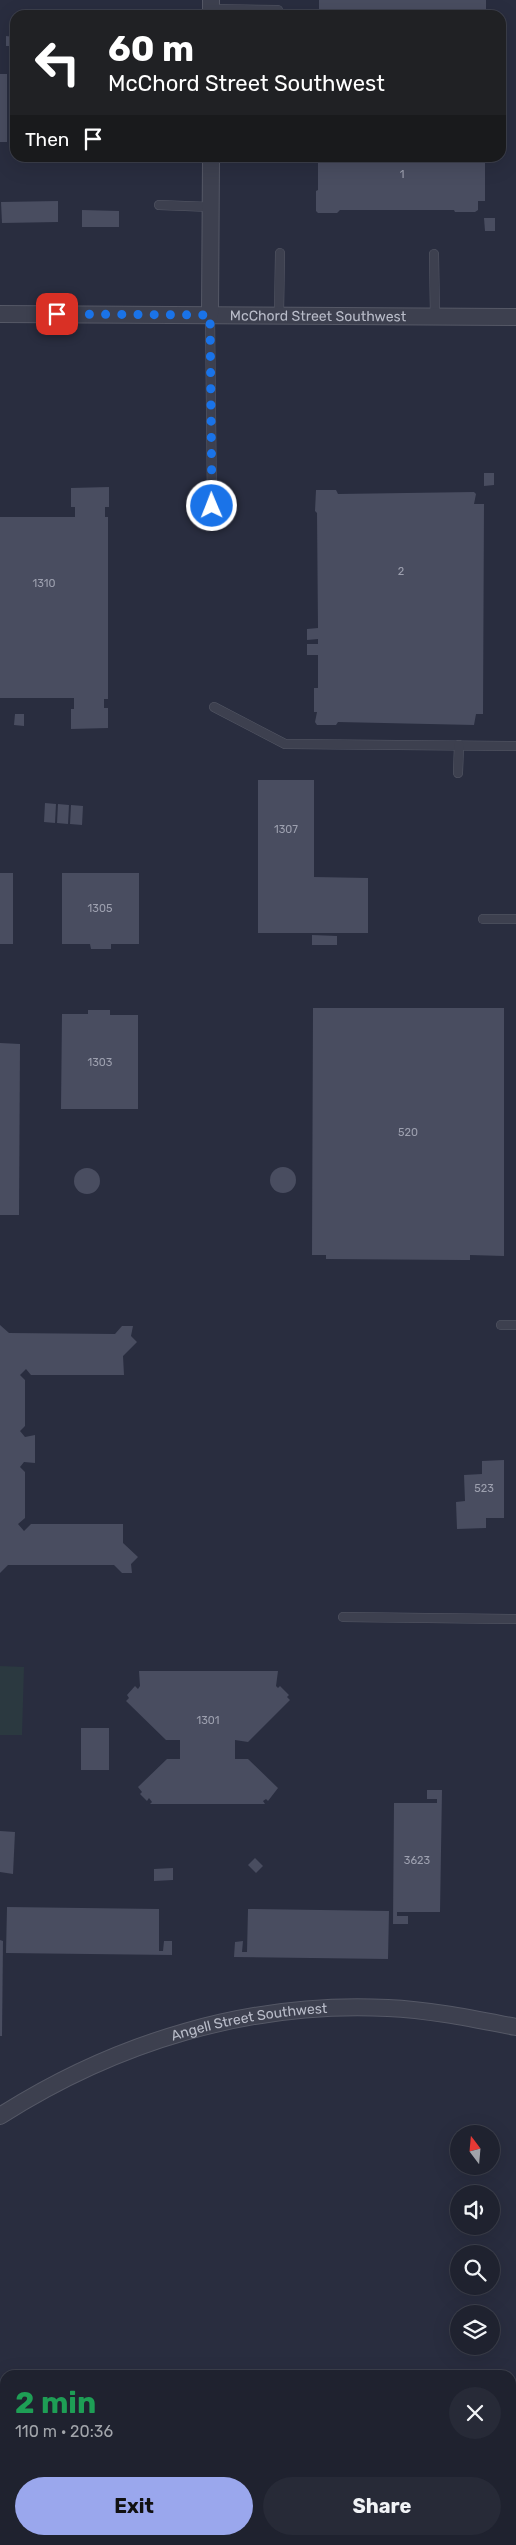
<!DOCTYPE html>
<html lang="en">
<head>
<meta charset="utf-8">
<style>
	body { margin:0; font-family:Rubik,sans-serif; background:#272a37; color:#f1f3f6; height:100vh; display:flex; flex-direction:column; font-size:19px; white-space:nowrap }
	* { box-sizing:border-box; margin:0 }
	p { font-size:16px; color:#a1a4aa }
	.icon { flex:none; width:28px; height:28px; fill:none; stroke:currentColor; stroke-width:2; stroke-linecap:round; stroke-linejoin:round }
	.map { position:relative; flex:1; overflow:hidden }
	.side { position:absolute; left:0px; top:2370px; width:516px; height:175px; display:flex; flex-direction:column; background:#1f222f; border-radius:15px 15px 0 0; box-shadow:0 5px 20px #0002,0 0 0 1px #3c3f4b }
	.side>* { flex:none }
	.hud { position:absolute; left:10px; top:10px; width:496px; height:152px; border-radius:15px; box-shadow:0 5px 20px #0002,0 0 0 1px #3c3f4b; background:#202124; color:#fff; overflow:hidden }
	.needle { width:32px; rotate:344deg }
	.tools { position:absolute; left:450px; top:2125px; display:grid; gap:10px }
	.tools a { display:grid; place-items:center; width:50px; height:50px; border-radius:50%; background:#1f222f; box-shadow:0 5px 20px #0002,0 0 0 1px #3c3f4b; font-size:25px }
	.pin { position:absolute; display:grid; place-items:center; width:42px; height:42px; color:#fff; margin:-21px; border-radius:10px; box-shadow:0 2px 8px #0006 }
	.me { position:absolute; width:55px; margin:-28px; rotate:359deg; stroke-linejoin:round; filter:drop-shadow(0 0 4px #0008) }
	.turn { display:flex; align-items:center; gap:18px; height:105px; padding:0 15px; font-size:22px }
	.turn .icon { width:65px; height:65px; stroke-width:2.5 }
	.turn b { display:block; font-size:35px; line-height:42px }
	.then { display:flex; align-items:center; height:48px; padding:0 15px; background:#0003; gap:10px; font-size:19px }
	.round { display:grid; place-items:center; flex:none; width:52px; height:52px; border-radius:26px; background:#272a37 }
	.summary { display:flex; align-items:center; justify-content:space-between; height:85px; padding:0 15px }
	h1 { font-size:30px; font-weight:700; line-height:38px; color:#1e9e55 }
	.cta { display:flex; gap:10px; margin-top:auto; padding:10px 15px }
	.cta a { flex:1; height:58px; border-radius:30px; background:#9aa7ed; color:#111; font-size:20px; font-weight:700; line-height:58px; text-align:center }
	.cta a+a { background:#272a37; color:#f1f3f6 }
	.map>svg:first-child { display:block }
	.green { fill:#2b3940 }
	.building { fill:#494d60 }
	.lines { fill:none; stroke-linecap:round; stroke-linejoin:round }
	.lane-casing { stroke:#555866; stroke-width:10 }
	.street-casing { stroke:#555866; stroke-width:18 }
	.lane { stroke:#3d404f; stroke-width:9 }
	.street { stroke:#3d404f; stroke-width:16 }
	.route { stroke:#1a73e8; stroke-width:9; stroke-dasharray:0 16.2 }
	.labels { text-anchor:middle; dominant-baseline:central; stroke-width:4; stroke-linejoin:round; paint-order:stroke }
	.number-label { font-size:11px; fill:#9da0af }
	.street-label { font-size:14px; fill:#b9bcc9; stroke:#222534 }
</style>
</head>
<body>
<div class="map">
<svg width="516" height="2545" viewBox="0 0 516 2545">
	<rect width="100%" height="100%" fill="#292d3f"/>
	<path class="green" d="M0,1666L24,1667L22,1735H0Z"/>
	<g class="building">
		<rect x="319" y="0" width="167" height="15"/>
		<path d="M6,36L15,37V46H6Z"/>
		<rect x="0" y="74" width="7" height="68"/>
		<path d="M318,158H485V201H478V210L475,212H455L454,210H340L337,213H318L316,211V191L318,190Z"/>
		<path d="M58,201V222L2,223L1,202Z"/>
		<path d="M82,210L119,211V227H82Z"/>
		<path d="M484,218H495V231H485Z"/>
		<path d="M484,473H494V485L484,486Z"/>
		<path d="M109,487V507H105V517H108V699H104V708H108V728L71,729V709H74V698H0V517H75V507H71V488Z"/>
		<path d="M316,490H336L338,494L474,492L476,494L474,504H484L483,714H476L474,725L338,722L336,725H317L315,722L317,712H314V688H318V655H307V644H318V639L307,640V629L318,628L317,513L315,511Z"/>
		<path d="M15,714H24V726L14,725Z"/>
		<path d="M258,780H314V877L368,878V933H258Z"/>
		<path d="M45,803L56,804L55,823L44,822Z"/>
		<path d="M58,804L69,805L68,824L57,823Z"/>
		<path d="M71,805L83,806L82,825L70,824Z"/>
		<rect x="0" y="873" width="13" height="71"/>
		<path d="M62,873H139V944H111V949H91L90,944H62Z"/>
		<path d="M312,935L337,936V945H312Z"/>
		<path d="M313,1008H504V1256L470,1255V1260H462L326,1259V1255H312Z"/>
		<path d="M88,1010H110V1015H138V1109H61L62,1014H88Z"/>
		<path d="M0,1043L20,1044L19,1215H0Z"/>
		<circle cx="283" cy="1180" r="13"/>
		<circle cx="87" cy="1181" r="13"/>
		<path d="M0,1325L9,1333L115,1334L122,1326H133L131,1336L137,1342L123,1356L124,1375H31L26,1369L20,1375L25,1380V1426L20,1431L25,1437L35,1435V1463L24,1462L20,1467L25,1472V1518L18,1524L24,1531L31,1524H123V1543L138,1557L131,1564L132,1573H122L114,1565H8L0,1573Z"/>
		<path d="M504,1460V1518H486V1528L457,1529L456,1502L465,1501L464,1475L482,1474V1461Z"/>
		<path d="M139,1671H278L276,1686L278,1688L280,1686L289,1695L287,1697L290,1700L248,1742L235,1740V1759H248L278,1788L268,1801L266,1799L263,1801L265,1804H150L152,1802L149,1798L147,1801L140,1794L142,1792L138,1787L167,1759H180V1740H166L126,1701L129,1698L127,1695L135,1686L138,1689L140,1686Z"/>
		<rect x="81" y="1728" width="28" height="42"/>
		<path d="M427,1790H442L440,1912H397V1916H408V1924H393L394,1803H437V1799H427Z"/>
		<path d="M0,1831L15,1832L13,1874L0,1872Z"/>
		<path d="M255,1858L263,1866L256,1873L248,1865Z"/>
		<path d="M173,1868V1880L154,1881V1869Z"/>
		<path d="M7,1907L159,1909V1951H163L164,1941H172V1955L6,1953Z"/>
		<path d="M248,1909L389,1911L388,1959L234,1957L235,1942L243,1941L242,1952H247Z"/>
		<path d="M0,1940L3,1941L2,2036H0Z"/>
	</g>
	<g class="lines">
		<g class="lane-casing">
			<g id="lane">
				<path d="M211,9L278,10"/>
				<path d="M159,205L211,207"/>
				<path d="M434,254L435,317"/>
				<path d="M210,315L212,506"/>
				<path d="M279,315L280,253"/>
				<path d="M214,707L285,744L516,746"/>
				<path d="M458,773L459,745"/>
				<path d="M483,919H516"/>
				<path d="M501,1325H516"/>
				<path d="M343,1617L516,1619"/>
			</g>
		</g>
		<g class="street-casing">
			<g id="street">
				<path d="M211,15V0"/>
				<path id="s1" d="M0,314L516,317"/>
				<path d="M210,315L211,158"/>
				<path id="s2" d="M0,2116C116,2042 250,2001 388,2008C431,2010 474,2019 516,2027"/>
			</g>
		</g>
		<use href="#lane" class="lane"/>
		<use href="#street" class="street"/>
	</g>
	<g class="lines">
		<path class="route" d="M57,314L210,315L212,506"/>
	</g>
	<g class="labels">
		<g class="number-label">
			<text x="402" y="174">1</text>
			<text x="401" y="571">2</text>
			<text x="44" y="583">1310</text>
			<text x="286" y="829">1307</text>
			<text x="100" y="908">1305</text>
			<text x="100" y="1062">1303</text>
			<text x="408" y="1132">520</text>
			<text x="484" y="1488">523</text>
			<text x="208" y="1720">1301</text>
			<text x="417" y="1860">3623</text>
		</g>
		<g class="street-label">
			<text stroke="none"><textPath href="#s1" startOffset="318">McChord Street Southwest</textPath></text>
			<text stroke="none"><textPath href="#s2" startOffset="269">Angell Street Southwest</textPath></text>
		</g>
	</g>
</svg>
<div class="tools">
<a><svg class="needle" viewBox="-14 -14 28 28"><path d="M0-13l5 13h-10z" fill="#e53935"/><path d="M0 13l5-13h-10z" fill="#a1a4aa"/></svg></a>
<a><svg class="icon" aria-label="sound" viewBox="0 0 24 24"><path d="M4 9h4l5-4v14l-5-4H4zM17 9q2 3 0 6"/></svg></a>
<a><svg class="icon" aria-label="search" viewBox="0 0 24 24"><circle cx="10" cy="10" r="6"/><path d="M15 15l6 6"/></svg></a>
<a><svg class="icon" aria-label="layers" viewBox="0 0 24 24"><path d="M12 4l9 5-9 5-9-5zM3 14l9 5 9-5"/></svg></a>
</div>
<div class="pin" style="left:57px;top:314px;background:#d93025"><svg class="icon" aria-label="arrive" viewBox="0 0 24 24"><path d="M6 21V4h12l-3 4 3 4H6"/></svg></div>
<svg class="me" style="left:212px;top:506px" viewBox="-20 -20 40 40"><circle r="17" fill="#1a73e8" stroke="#fff" stroke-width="3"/><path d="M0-11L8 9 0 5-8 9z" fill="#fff"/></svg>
<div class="hud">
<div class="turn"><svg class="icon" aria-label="left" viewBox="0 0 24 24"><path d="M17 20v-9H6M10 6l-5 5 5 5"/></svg><div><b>60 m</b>McChord Street Southwest</div></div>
<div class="then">Then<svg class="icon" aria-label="arrive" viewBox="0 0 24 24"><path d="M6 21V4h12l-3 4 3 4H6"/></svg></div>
</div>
<section class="side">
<div class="summary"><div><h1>2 min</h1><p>110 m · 20:36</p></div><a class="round"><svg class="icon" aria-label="close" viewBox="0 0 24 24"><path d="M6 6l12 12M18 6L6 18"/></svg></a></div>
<div class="cta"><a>Exit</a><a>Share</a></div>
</section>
</div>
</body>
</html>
